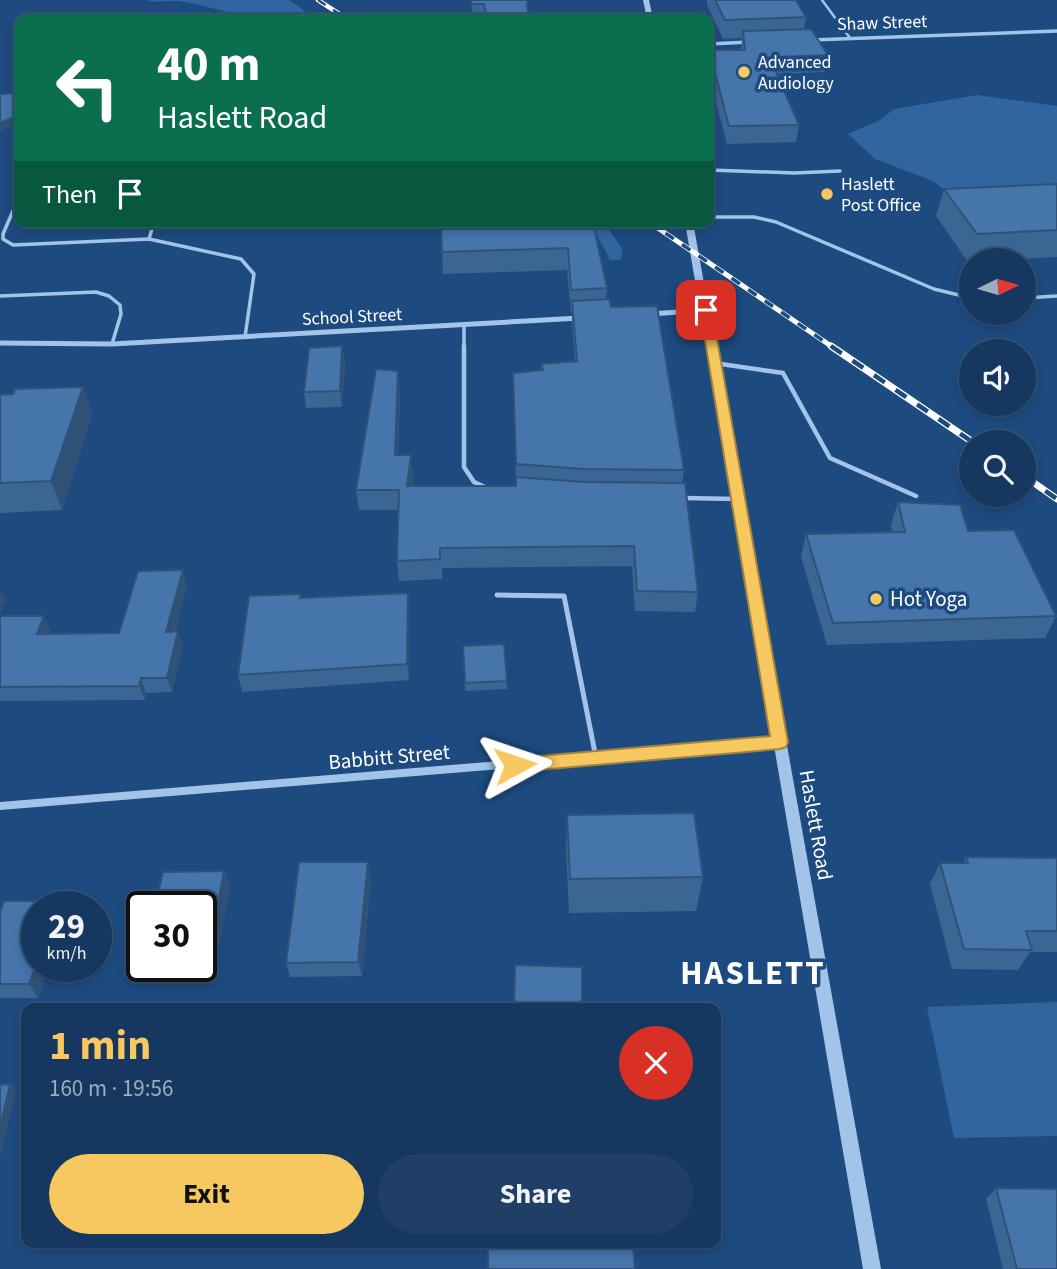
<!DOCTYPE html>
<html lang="en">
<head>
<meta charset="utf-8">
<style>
	body { margin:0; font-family:"Source Sans 3",sans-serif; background:#1f3f66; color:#f1f3f6; height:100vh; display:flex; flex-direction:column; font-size:26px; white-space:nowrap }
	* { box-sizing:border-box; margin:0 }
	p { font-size:23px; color:#9eacbd }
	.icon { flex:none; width:38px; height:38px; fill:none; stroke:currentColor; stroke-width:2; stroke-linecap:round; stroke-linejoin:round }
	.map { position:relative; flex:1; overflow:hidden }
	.drawer { position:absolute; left:21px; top:1003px; width:700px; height:245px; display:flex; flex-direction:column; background:#163860; border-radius:14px; box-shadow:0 4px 10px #0003,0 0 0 2px #355275 }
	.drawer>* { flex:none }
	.hud { position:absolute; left:14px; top:14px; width:700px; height:214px; border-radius:14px; box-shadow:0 4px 10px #0003,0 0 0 2px #355275; background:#0b6e4f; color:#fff; overflow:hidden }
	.needle { width:46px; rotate:85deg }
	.fabs { position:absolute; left:959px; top:248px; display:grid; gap:14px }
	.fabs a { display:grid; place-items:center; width:77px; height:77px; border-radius:50%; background:#163860; box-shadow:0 4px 10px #0003,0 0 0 2px #355275; font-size:35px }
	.speed { position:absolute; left:21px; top:891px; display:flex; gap:14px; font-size:35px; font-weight:700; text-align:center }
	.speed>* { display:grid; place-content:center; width:91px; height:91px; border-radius:50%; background:#163860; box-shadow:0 4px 10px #0003,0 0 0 2px #355275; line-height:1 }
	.speed small { font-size:18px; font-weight:400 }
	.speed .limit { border:4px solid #111; border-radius:10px; background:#fff; color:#111 }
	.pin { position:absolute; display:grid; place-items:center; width:60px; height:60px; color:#fff; margin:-30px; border-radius:14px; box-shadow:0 4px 10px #0006 }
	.me { position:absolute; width:77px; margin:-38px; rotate:85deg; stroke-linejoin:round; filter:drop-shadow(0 0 5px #0008) }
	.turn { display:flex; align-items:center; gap:24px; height:147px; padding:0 28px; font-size:32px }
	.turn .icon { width:91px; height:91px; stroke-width:2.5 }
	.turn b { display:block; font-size:49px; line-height:60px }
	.then { display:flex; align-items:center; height:66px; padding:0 28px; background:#0003; gap:14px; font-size:26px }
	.round { display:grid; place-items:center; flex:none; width:74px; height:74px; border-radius:37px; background:#1f3f66 }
	.summary { display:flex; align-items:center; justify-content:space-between; height:119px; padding:0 28px }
	h1 { font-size:42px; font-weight:700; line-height:52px; color:#f8c860 }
	.cta { display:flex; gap:14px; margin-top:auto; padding:14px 28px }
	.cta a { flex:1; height:80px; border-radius:42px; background:#f8c860; color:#111; font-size:28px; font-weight:700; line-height:80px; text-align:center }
	.cta a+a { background:#1f3f66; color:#f1f3f6 }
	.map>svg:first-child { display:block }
	.green { fill:#31659f }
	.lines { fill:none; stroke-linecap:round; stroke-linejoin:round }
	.service-far3 { stroke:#a2c4e9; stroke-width:2.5 }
	.service-far2 { stroke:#a2c4e9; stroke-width:3.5 }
	.service-far1 { stroke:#a2c4e9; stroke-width:4.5 }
	.service { stroke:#a2c4e9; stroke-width:5 }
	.minor-far2 { stroke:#a2c4e9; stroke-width:3.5 }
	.minor-far1 { stroke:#a2c4e9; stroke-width:5 }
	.minor { stroke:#a2c4e9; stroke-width:8 }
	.tertiary { fill:#a2c4e9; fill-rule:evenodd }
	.rail-far2-casing { stroke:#fff; stroke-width:4.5 }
	.rail-far1-casing { stroke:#fff; stroke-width:5 }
	.rail-casing { stroke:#fff; stroke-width:7 }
	.rail-far2 { stroke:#1d4b80; stroke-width:2.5; stroke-dasharray:9; stroke-linecap:butt }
	.rail-far1 { stroke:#1d4b80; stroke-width:3.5; stroke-dasharray:10; stroke-linecap:butt }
	.rail { stroke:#1d4b80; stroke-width:4.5; stroke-dasharray:13; stroke-linecap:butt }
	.wall { fill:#3b6592 }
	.shaded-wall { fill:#305277 }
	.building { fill:#4575aa; stroke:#305277; stroke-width:2 }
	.route { fill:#f8c860; stroke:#a1823e; stroke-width:2 }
	.poi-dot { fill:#f8c860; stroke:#1d4b80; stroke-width:2.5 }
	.labels { text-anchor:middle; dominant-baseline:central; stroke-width:7; stroke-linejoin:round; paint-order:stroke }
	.far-street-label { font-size:18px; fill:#fff; stroke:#1d4b80 }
	.far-poi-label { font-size:18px; fill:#fff; stroke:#1d4b80; text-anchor:start }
	.poi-label { font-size:21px; fill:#fff; stroke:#1d4b80; text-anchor:start }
	.street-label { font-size:21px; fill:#fff; stroke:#1d4b80 }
	.near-district-label { font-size:33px; font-weight:bold; letter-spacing:2px; fill:#fff; stroke:#1d4b80 }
</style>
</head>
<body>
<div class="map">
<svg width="1057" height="1269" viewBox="0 0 1057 1269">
	<rect width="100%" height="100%" fill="#1d4b80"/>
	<g class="green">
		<path d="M146,0H289L316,19H267V16C253,10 243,14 229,12C212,9 196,3 179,1C168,0 158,4 146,0Z"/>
		<path d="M977,95L1057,106V204L943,189L933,181L875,159L848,134L880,120L894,109Z"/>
		<path d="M585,222H604L623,250L620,260H610L592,226Z"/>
		<path d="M1057,1002V1136L954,1138L927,1007Z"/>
	</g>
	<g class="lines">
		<path class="service-far3" d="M822,0L850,38"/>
		<g class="service-far2">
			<path d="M709,170L794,173L840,171"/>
			<path d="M19,197L3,234V239L13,245L149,239L241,259L254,274L245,337"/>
			<path d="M709,217H754L776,222L934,289L971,298"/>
			<path d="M149,239L154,222"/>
			<path d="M0,296L96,292L109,296L120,305L121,314L112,344"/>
			<path d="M1024,298L1057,296"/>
			<path d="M464,325V348"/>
		</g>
		<g class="service-far1">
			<path d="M464,346V467L474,482L487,488"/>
			<path d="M714,363L783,373L830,458L916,496"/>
			<path d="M682,498L738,499"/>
		</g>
		<path class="service" d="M497,595L564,596L596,758"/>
		<g class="minor-far2">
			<path d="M811,40L1057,31"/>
			<path d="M709,44L750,42"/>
		</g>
		<g class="minor-far1">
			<path d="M651,314L706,310"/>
			<path d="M0,343L112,344L580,318"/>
		</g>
		<path class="minor" d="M0,806L780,742"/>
		<g class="tertiary">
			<path d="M643,0H649L653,19H647Z"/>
			<path d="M685,222H693L881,1269H863Z"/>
		</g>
		<g class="rail-far2-casing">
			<path id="rail-far2" d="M318,0L347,19"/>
		</g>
		<g class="rail-far1-casing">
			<path id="rail-far1" d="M649,222L834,348"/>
		</g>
		<g class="rail-casing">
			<g id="rail">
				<path d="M831,346L974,443"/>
				<path d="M1024,476L1057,499"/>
			</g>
		</g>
		<use href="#rail-far2" class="rail-far2"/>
		<use href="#rail-far1" class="rail-far1"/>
		<use href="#rail" class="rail"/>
	</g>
	<g class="wall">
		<path d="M472,0L528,19H472Z"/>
		<path d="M707,0H796L806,17L804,29L828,55L825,72L777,74L799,125L796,142L727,144L709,76V50H741L742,38L723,39L707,5Z"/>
		<path d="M1057,184V257L968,262L936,216L944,189Z"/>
		<path d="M593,222L607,288L606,299L684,470L682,483L698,592L695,612L635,611L632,566L442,568V579L399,581L397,561L398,510H359L356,490L400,391L398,455L413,475L412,486H516L513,373L541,371V364L575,361L572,323V312H571L567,270L443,274L442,252Z"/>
		<path d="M342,346L345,362L342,407L306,408L304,392Z"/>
		<path d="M83,387L92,415L62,510L0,513V395Z"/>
		<path d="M898,502L968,531L1056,616L1045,638L827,645L801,557L806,534L892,532L891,525Z"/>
		<path d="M187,584L175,632L183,646L172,692L146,693L145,700L0,701V616L50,631L49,634L119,633Z"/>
		<path d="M408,593L409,609V680L242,692L238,675Z"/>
		<path d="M504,644L507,689L465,691L463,646Z"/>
		<path d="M567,815L703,877L696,911L569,913L566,850Z"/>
		<path d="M966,857L1057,858V952H1030L1018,970L952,969L930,884L940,863H963Z"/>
		<path d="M368,862L371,877L362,976L290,977L286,963Z"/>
		<path d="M224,871L230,886L213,979L149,980L141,966H201V906Z"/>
		<path d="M37,906V966H77L74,976H46L38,998H0V913Z"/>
		<path d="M996,1188L1057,1269H1003L986,1199Z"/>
	</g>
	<g class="shaded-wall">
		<path d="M19,115V123L0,131V123Z"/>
		<path d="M342,346L345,362L342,407L340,391Z"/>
		<path d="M398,371L400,391L397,475L395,455Z"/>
		<path d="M83,387L92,415L62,510L51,481Z"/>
		<path d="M411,455L413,475L409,506L407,486Z"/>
		<path d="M183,570L187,584L171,646L166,632Z"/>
		<path d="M0,588L6,601L0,614Z"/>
		<path d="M408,593L409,609V680L407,664Z"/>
		<path d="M44,616L50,631L44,648L37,634Z"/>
		<path d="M178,631L183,646L172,692L167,678Z"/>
		<path d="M141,678L146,693L145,700L139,686Z"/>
		<path d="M368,862L371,877L362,976L358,962Z"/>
		<path d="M224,871L230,886L213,979L207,965Z"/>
		<path d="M36,962L37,966H39L46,976L38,998L29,984Z"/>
		<path d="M68,966H77L74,976Z"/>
		<path d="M10,1084L16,1090L0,1159V1128Z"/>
	</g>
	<g class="building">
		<path d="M472,0H527L528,19H487L484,4H471Z"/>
		<path d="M715,0H796L806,17L725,20Z"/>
		<path d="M811,29L828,55L770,58L799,125L729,126L709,50H745L743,31Z"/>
		<path d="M19,93V115L0,123V94Z"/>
		<path d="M1057,184V230L977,234L944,189Z"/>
		<path d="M441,222H593L607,288L571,290L568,248L442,252Z"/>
		<path d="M609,299L611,307L657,306L684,470L584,469L516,464L513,373L543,370L541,364L577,361L572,301Z"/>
		<path d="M342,346L340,391L304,392L309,348Z"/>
		<path d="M376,369L398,371L395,455H411L407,486H516V477L584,482L685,483L698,592L637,591L634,546L440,548V559L397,561L399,490H356Z"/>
		<path d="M83,387L51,481L0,483V395L13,394L15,389Z"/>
		<path d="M898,502L960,505L968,531L1014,530L1056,616L833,623L806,534L905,532Z"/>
		<path d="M183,570L166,632L178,631L167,678H141L139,686L0,687V616H44L37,634L119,633L138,571Z"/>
		<path d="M408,593L407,664L238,675L249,596L301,594L300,598Z"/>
		<path d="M504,644L507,681L465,683L463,646Z"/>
		<path d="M694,813L703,877L570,879L567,815Z"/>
		<path d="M966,857L1057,858V931H1026L1032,950L964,949L940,863H968Z"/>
		<path d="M299,862H368L358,962L286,963Z"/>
		<path d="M224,871L207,965H201V906H155L163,872Z"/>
		<path d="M4,901H83L82,906H37V962L29,984H0V913Z"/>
		<path d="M515,965L582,967V1008H514Z"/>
		<path d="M689,1006V1008H611V1007Z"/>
		<path d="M10,1084L0,1128V1085Z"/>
		<path d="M996,1188L1057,1189V1269H1017Z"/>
		<path d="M488,1242H633L635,1269H488Z"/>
	</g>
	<path class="route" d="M706,307L712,310L788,742L786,747L780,749L515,772L509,770L506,765L509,760L515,758L770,736L700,310Z"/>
	<g class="poi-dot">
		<circle cx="744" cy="72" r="7"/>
		<circle cx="827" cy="194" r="7"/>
		<circle cx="876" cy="599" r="7"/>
	</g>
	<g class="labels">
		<g class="far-street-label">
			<text transform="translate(882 23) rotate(-2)">Shaw Street</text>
			<text transform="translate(352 317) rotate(-3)">School Street</text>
		</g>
		<g class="far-poi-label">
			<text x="758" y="62">Advanced<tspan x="758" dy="21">Audiology</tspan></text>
			<text x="841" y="184">Haslett<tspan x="841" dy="21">Post Office</tspan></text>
		</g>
		<g class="poi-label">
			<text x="890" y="599">Hot Yoga</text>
		</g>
		<g class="street-label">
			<text transform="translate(389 757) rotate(-5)">Babbitt Street</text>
			<text transform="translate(816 825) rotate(80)">Haslett Road</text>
		</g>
		<g class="near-district-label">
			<text x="753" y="973">HASLETT</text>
		</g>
	</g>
</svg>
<div class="fabs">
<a><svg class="needle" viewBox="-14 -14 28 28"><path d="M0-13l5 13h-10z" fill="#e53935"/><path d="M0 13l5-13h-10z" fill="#9eacbd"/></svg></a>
<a><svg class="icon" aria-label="sound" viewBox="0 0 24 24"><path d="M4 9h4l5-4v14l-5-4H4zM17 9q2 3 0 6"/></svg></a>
<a><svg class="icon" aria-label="search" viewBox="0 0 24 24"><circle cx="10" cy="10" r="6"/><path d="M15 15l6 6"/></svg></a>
</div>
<div class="speed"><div>29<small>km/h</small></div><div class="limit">30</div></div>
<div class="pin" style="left:706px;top:310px;background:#d93025"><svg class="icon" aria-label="arrive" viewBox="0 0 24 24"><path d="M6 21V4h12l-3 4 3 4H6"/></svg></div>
<svg class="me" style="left:515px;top:765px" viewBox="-20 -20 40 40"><path d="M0-17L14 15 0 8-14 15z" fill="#f8c860" stroke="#fff" stroke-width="4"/></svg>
<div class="hud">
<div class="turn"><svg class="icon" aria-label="left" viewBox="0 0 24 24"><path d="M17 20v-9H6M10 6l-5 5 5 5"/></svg><div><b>40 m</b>Haslett Road</div></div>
<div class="then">Then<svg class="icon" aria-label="arrive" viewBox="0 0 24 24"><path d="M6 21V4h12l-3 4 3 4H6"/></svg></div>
</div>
<section class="drawer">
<div class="summary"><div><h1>1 min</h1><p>160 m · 19:56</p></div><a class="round" style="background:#d93025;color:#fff"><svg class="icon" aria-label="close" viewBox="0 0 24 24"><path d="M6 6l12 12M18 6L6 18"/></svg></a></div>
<div class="cta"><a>Exit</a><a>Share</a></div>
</section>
</div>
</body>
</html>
